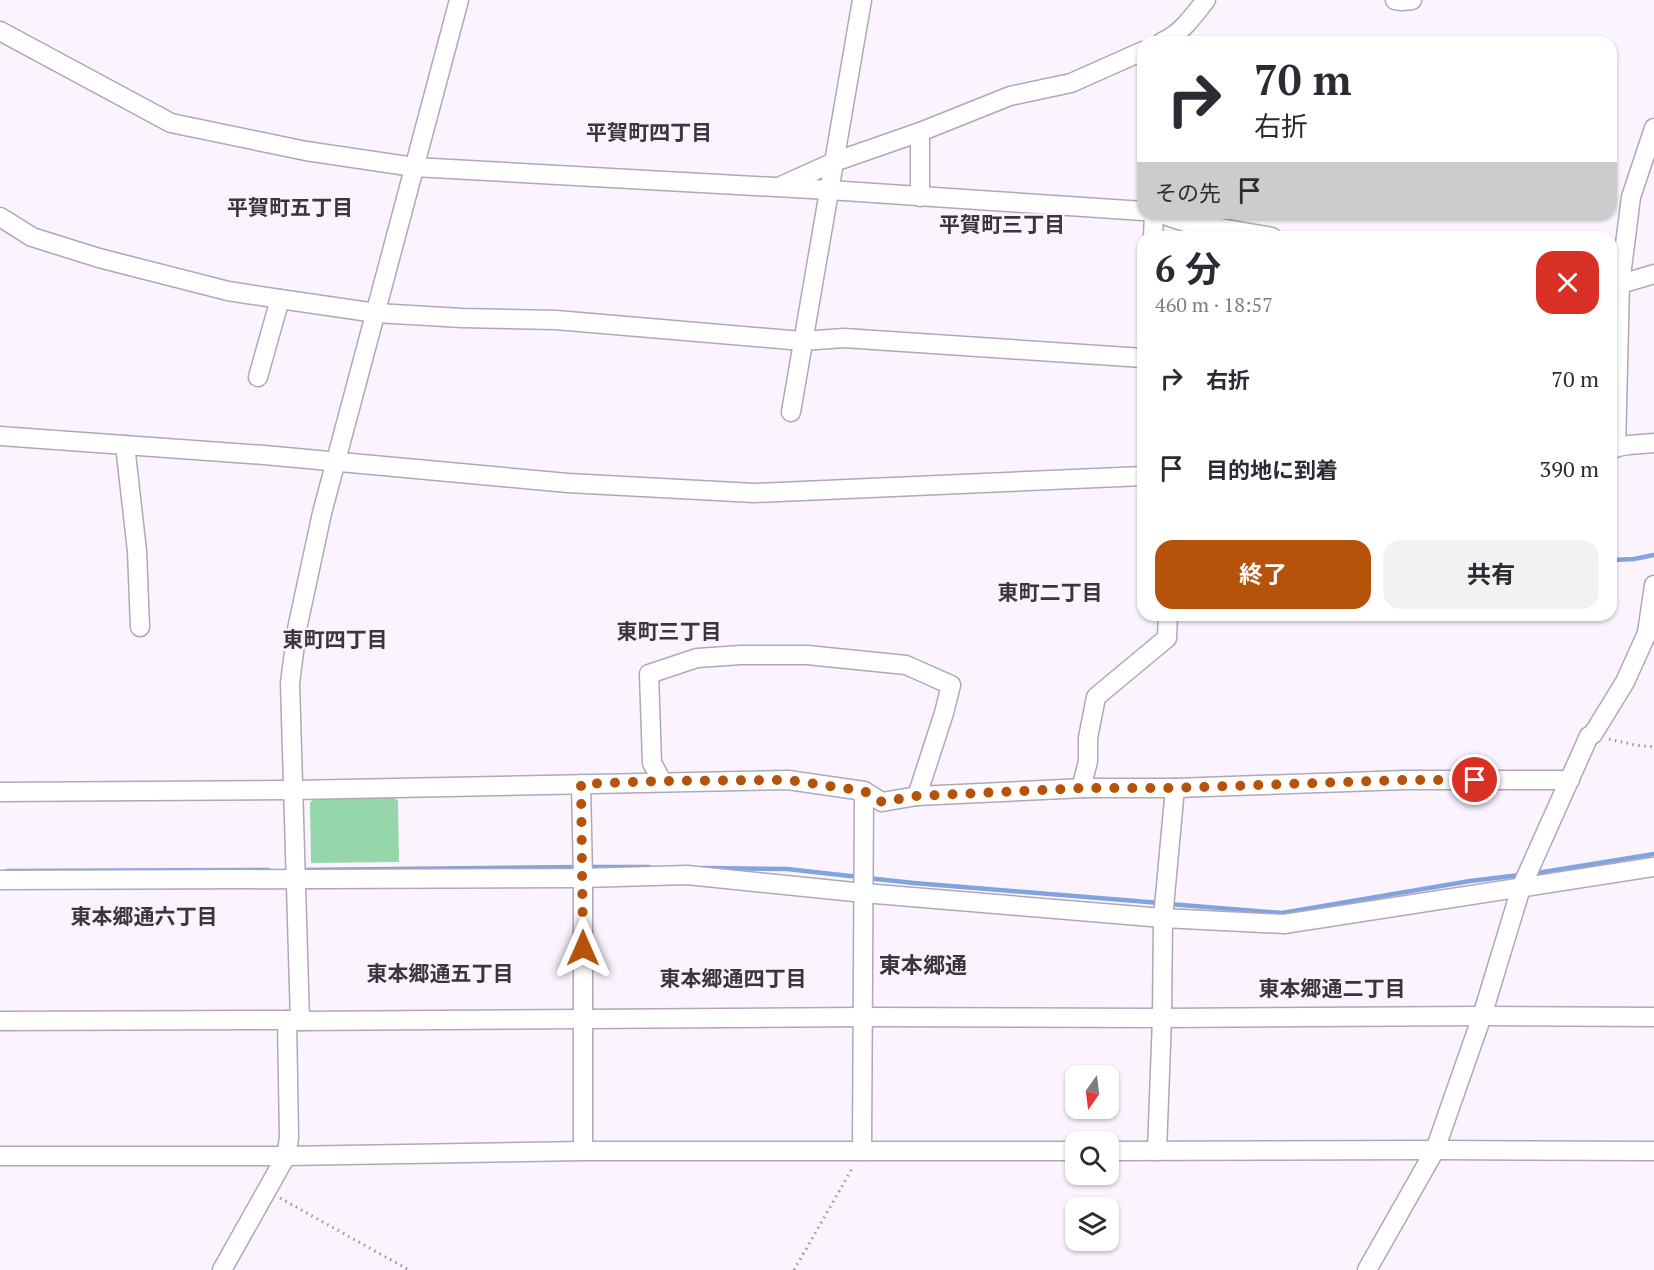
<!DOCTYPE html>
<html lang="ja">
<head>
<meta charset="utf-8">
<style>
	body { margin:0; font-family:"PT Serif","Noto Sans JP",serif; background:#f2f2f3; color:#2b2b33; height:100vh; display:flex; flex-direction:column; font-size:22px; white-space:nowrap }
	* { box-sizing:border-box; margin:0 }
	p { font-size:20px; color:#7c7c81 }
	.icon { flex:none; width:33px; height:33px; fill:none; stroke:currentColor; stroke-width:2; stroke-linecap:round; stroke-linejoin:round }
	.map { position:relative; flex:1; overflow:hidden }
	.details { position:absolute; left:1137px; top:231px; width:480px; height:390px; display:flex; flex-direction:column; background:#fff; border-radius:18px; box-shadow:0 2px 4px #0004 }
	.details>* { flex:none }
	.guide { position:absolute; left:1137px; top:36px; width:480px; height:183px; border-radius:18px; box-shadow:0 2px 4px #0004; background:#fff; color:#2b2b33; overflow:hidden }
	.needle { width:39px; rotate:194deg }
	.tools { position:absolute; left:1065px; top:1065px; display:grid; gap:12px }
	.tools a { display:grid; place-items:center; width:54px; height:54px; border-radius:12px; background:#fff; box-shadow:0 2px 4px #0004; font-size:30px }
	.pin { position:absolute; display:grid; place-items:center; width:51px; height:51px; color:#fff; margin:-26px; border:3px solid #fff; border-radius:50%; box-shadow:0 2px 6px #0007 }
	.me { position:absolute; width:66px; margin:-33px; rotate:0deg; stroke-linejoin:round; filter:drop-shadow(0 0 4px #0008) }
	.turn { display:flex; align-items:center; gap:21px; height:126px; padding:0 18px; font-size:27px }
	.turn .icon { width:78px; height:78px; stroke-width:2.5 }
	.turn b { display:block; font-size:42px; line-height:51px }
	.then { display:flex; align-items:center; height:57px; padding:0 18px; background:#0003; gap:12px; font-size:22px }
	.round { display:grid; place-items:center; flex:none; width:63px; height:63px; border-radius:18px; background:#f2f2f3 }
	.overview { display:flex; align-items:center; justify-content:space-between; height:102px; padding:0 18px }
	h1 { font-size:36px; font-weight:700; line-height:45px }
	.cta { display:flex; gap:12px; margin-top:auto; padding:12px 18px }
	.cta a { flex:1; height:69px; border-radius:18px; background:#b45309; color:#fff; font-size:24px; font-weight:700; line-height:69px; text-align:center }
	.cta a+a { background:#f2f2f3; color:#2b2b33 }
	ul { padding:0; list-style:none }
	li { display:flex; align-items:center; gap:18px; height:90px; padding:0 18px }
	li div { flex:1 }
	li b { display:block; font-size:22px }
	li em { font-style:normal }
	.map>svg:first-child { display:block }
	.green { fill:#96d6ab }
	.lines { fill:none; stroke-linecap:round; stroke-linejoin:round }
	.stream { stroke:#7fa4de; stroke-width:4.5 }
	.minor-casing { stroke:#b2a6b7; stroke-width:21 }
	.path { stroke:#9a949d; stroke-width:3; stroke-dasharray:1.5 4.5; stroke-linecap:butt }
	.minor { stroke:#fff; stroke-width:18 }
	.route { stroke:#b45309; stroke-width:10; stroke-dasharray:0 18 }
	.labels { text-anchor:middle; dominant-baseline:central; stroke-width:4.5; stroke-linejoin:round; paint-order:stroke }
	.neighbourhood-label { font-size:21px; font-weight:bold; fill:#3b363d; stroke:#fbf4ff }
	.quarter-label { font-size:22px; font-weight:bold; fill:#3b363d; stroke:#fbf4ff }
</style>
</head>
<body>
<div class="map">
<svg width="1654" height="1270" viewBox="0 0 1654 1270">
	<rect width="100%" height="100%" fill="#fbf4ff"/>
	<path class="green" d="M392,795L398,801L399,862L311,863L310,803L315,796Z"/>
	<g class="lines">
		<g class="stream">
			<path d="M1611,560L1634,559L1654,555"/>
			<path d="M588,867H649"/>
			<path d="M702,868L787,869L859,877"/>
			<path d="M300,870L580,867"/>
			<path d="M7,871L268,870"/>
			<path d="M1531,874L1654,854"/>
			<path d="M867,878L914,883L1160,903"/>
			<path d="M1169,904L1282,913L1470,881L1520,875"/>
		</g>
		<g class="minor-casing">
			<g id="minor">
				<path d="M1395,0L1402,1L1412,0"/>
				<path d="M0,31L171,123L306,151L414,167L829,190L1143,211"/>
				<path d="M1162,42C1181,34 1194,15 1206,0"/>
				<path d="M783,185L834,162L920,132"/>
				<path d="M920,197V132L1010,96L1071,83L1143,51"/>
				<path d="M1158,213L1185,222L1272,237"/>
				<path d="M0,217L32,237L99,258L228,291L280,299L376,313L462,318L556,320L802,341L844,338L1143,358"/>
				<path d="M1153,237L1154,213"/>
				<path d="M1611,287L1654,274"/>
				<path d="M258,377L280,299"/>
				<path d="M791,412L862,0"/>
				<path d="M0,436L264,455L568,483L754,493L1143,476"/>
				<path d="M125,445L137,551L140,627"/>
				<path d="M1611,448L1629,445L1654,443"/>
				<path d="M1616,448L1620,284L1631,197L1654,128"/>
				<path d="M662,781L652,763L649,674L697,658L741,655H807L906,665L951,685L944,713L917,796"/>
				<path d="M581,784L583,878V1151"/>
				<path d="M1085,788L1083,781L1088,761V738L1096,697L1167,638L1168,615"/>
				<path d="M0,792L294,790L788,780L864,791L882,802L917,796L1085,788H1175L1405,780H1570"/>
				<path d="M0,880L583,878L687,875L864,893L1163,918L1284,924L1654,867"/>
				<path d="M0,1021L287,1020L300,1021L864,1017L1162,1018L1482,1016L1654,1017"/>
				<path d="M300,1021L290,683L297,629L322,513L459,0"/>
				<path d="M862,1151L864,791"/>
				<path d="M1108,1151L1435,1150L1654,1151"/>
				<path d="M1157,1151L1162,1018L1163,918L1175,788"/>
				<path d="M0,1156H286L583,1151H1076"/>
				<path d="M222,1270L286,1156L289,1138L287,1020"/>
				<path d="M1367,1270L1435,1150L1482,1016L1521,888L1589,736L1593,734L1625,682L1647,633L1654,585"/>
			</g>
		</g>
		<g class="path">
			<path d="M1609,739L1635,745L1654,747"/>
			<path d="M280,1198L409,1270"/>
			<path d="M794,1270L853,1167"/>
		</g>
		<use href="#minor" class="minor"/>
	</g>
	<g class="lines">
		<path class="route" d="M583,948L581,784L662,781L788,780L864,791L882,802L917,796L1085,788H1174L1405,780H1475"/>
	</g>
	<g class="labels">
		<g class="neighbourhood-label">
			<text x="649" y="132">平賀町四丁目</text>
			<text x="290" y="207">平賀町五丁目</text>
			<text x="1002" y="224">平賀町三丁目</text>
			<text x="1050" y="592">東町二丁目</text>
			<text x="669" y="631">東町三丁目</text>
			<text x="335" y="639">東町四丁目</text>
			<text x="144" y="916">東本郷通六丁目</text>
			<text x="440" y="973">東本郷通五丁目</text>
			<text x="733" y="978">東本郷通四丁目</text>
			<text x="1332" y="988">東本郷通二丁目</text>
		</g>
		<g class="quarter-label">
			<text x="923" y="964">東本郷通</text>
		</g>
	</g>
</svg>
<div class="tools">
<a><svg class="needle" viewBox="-14 -14 28 28"><path d="M0-13l5 13h-10z" fill="#e53935"/><path d="M0 13l5-13h-10z" fill="#7c7c81"/></svg></a>
<a><svg class="icon" aria-label="search" viewBox="0 0 24 24"><circle cx="10" cy="10" r="6"/><path d="M15 15l6 6"/></svg></a>
<a><svg class="icon" aria-label="layers" viewBox="0 0 24 24"><path d="M12 4l9 5-9 5-9-5zM3 14l9 5 9-5"/></svg></a>
</div>
<div class="pin" style="left:1475px;top:780px;background:#d93025"><svg class="icon" aria-label="arrive" viewBox="0 0 24 24"><path d="M6 21V4h12l-3 4 3 4H6"/></svg></div>
<svg class="me" style="left:583px;top:948px" viewBox="-20 -20 40 40"><path d="M0-17L14 15 0 8-14 15z" fill="#b45309" stroke="#fff" stroke-width="4"/></svg>
<div class="guide">
<div class="turn"><svg class="icon" aria-label="right" viewBox="0 0 24 24"><path d="M7 20v-9h11M14 6l5 5-5 5"/></svg><div><b>70 m</b>右折</div></div>
<div class="then">その先<svg class="icon" aria-label="arrive" viewBox="0 0 24 24"><path d="M6 21V4h12l-3 4 3 4H6"/></svg></div>
</div>
<section class="details">
<div class="overview"><div><h1>6 分</h1><p>460 m · 18:57</p></div><a class="round" style="background:#d93025;color:#fff"><svg class="icon" aria-label="close" viewBox="0 0 24 24"><path d="M6 6l12 12M18 6L6 18"/></svg></a></div>
<ul>
<li><svg class="icon" aria-label="right" viewBox="0 0 24 24"><path d="M7 20v-9h11M14 6l5 5-5 5"/></svg><div><b>右折</b></div><em>70 m</em></li>
<li><svg class="icon" aria-label="arrive" viewBox="0 0 24 24"><path d="M6 21V4h12l-3 4 3 4H6"/></svg><div><b>目的地に到着</b></div><em>390 m</em></li>
</ul>
<div class="cta"><a>終了</a><a>共有</a></div>
</section>
</div>
</body>
</html>
